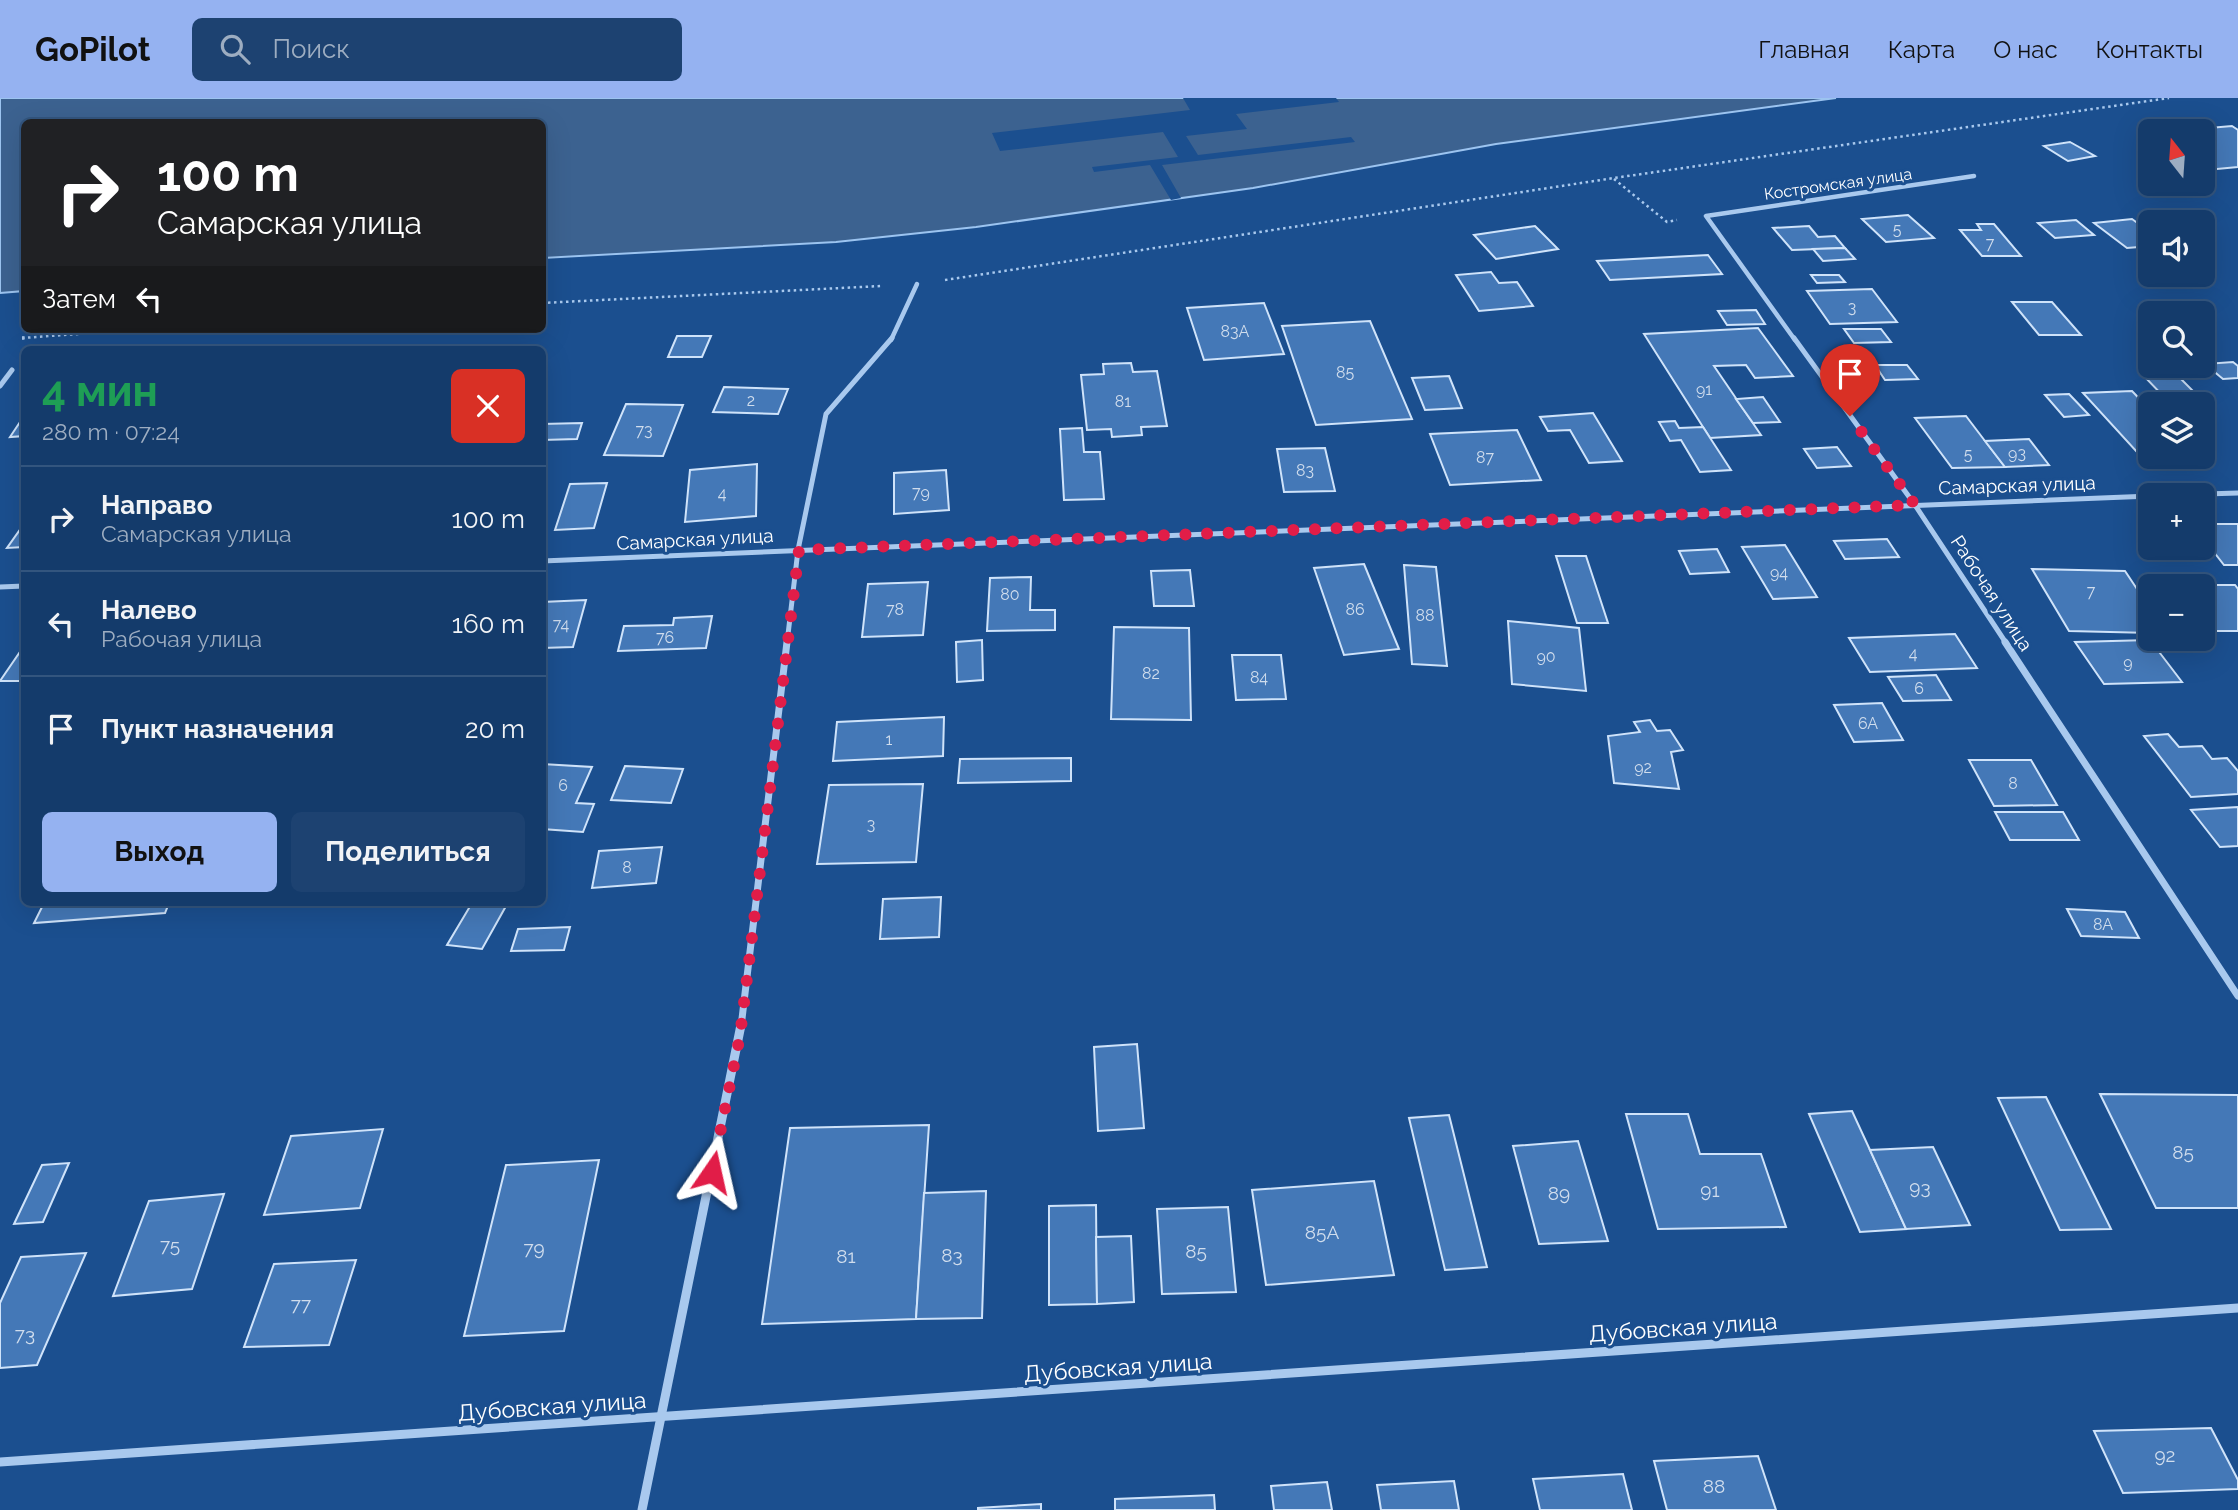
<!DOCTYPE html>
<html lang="ru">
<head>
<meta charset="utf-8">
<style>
	body { margin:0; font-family:Raleway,sans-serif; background:#1d4271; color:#f1f3f6; height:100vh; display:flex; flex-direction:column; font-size:26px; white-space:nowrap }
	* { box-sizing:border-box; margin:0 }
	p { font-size:23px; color:#9dadc1 }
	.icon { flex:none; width:38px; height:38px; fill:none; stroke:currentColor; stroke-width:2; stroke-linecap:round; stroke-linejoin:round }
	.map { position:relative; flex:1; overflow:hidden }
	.details { position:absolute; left:21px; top:248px; width:525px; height:560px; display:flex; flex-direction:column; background:#143b6b; border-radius:10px; box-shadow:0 7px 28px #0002,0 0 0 2px #33557e }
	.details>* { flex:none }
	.hud { position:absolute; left:21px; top:21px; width:525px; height:214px; border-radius:10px; box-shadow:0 7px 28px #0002,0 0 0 2px #33557e; background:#202124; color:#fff; overflow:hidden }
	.needle { width:46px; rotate:343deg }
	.fabs { position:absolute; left:2138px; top:21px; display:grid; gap:14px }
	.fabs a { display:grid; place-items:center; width:77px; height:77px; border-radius:10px; background:#143b6b; box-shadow:0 7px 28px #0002,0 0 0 2px #33557e; font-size:35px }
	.pin { position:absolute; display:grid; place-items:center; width:60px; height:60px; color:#fff; margin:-72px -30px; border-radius:50% 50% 50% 0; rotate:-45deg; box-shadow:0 0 7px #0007 }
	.pin .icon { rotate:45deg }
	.me { position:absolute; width:77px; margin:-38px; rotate:11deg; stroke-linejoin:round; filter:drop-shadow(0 0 5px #0008) }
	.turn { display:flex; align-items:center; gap:24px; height:147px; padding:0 21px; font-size:32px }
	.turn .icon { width:91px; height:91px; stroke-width:2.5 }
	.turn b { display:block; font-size:49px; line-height:60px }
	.then { display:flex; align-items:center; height:66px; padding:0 21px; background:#0003; gap:14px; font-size:26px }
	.round { display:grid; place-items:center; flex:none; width:74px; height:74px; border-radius:10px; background:#1d4271 }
	.overview { display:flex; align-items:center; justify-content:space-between; height:119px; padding:0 21px }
	h1 { font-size:42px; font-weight:700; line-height:52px; color:#1e9e55 }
	.action { display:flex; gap:14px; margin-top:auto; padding:14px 21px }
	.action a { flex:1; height:80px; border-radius:10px; background:#95b2f1; color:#111; font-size:28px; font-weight:700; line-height:80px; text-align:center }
	.action a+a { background:#1d4271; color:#f1f3f6 }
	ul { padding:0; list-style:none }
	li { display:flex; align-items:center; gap:21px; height:105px; padding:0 21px; border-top:2px solid #33557e }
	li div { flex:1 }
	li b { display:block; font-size:26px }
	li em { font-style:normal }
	header { display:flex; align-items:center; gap:42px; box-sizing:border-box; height:98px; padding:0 35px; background:#95b2f1; color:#111 }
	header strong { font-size:33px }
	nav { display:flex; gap:38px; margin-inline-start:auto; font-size:24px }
	.search { width:490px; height:63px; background:#1d4271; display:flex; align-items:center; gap:18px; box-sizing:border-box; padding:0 24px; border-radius:10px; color:#9dadc1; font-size:26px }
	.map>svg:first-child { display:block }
	.water { fill:#3c6290; stroke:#9cc4f0; stroke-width:2 }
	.pier { fill:#1b4f8f }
	.building { fill:#4478b7; stroke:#cfe3fa; stroke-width:2 }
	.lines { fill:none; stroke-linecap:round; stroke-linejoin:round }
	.path-far1 { stroke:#a9c9ee; stroke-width:2.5; stroke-dasharray:2.5 3.5; stroke-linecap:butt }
	.path { stroke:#a9c9ee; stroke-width:3.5; stroke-dasharray:2.5 4.5; stroke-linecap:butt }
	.street-far3 { stroke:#a9c9ee; stroke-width:4.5 }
	.street-far2 { stroke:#a9c9ee; stroke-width:5 }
	.street-far1 { stroke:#a9c9ee; stroke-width:7 }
	.street { stroke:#a9c9ee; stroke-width:9 }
	.route { stroke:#e11d48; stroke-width:12; stroke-dasharray:0 21.6 }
	.labels { text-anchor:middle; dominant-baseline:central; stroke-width:6; stroke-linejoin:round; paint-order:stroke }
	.far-street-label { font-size:16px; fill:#fff; stroke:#1b4f8f }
	.number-label { font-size:16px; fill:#d0dded }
	.street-label { font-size:19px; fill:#fff; stroke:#1b4f8f }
	.near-number-label { font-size:19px; fill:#d0dded }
	.near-street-label { font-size:23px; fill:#fff; stroke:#1b4f8f }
</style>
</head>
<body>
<header>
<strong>GoPilot</strong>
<div class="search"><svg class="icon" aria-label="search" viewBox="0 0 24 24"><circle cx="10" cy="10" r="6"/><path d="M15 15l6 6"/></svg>Поиск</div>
<nav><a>Главная</a><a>Карта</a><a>О нас</a><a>Контакты</a></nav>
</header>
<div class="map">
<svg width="2238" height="1412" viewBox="0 0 2238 1412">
	<rect width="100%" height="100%" fill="#1b4f8f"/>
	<path class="water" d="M0,0H1836L1496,46L1253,90L976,129L836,144L543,160L542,24H24V193L0,195Z"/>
	<path class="pier" d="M1183,0H1336L1339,4L1236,16L1247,31L1186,38L1198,57L1351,39L1355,44L1162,67L1181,100L1171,102L1150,67L1094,74L1092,69L1178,59L1163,34L1000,53L992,35L1190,12Z"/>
	<g class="building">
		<path d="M2232,28L2238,32V69L2217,71L2203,62V33H2174Z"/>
		<path d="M2070,44L2095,58L2068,63L2044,48Z"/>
		<path d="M1908,117L1934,140L1886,144L1862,121Z"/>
		<path d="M2132,121L2151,135V148L2127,150L2094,125Z"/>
		<path d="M2076,122L2094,137L2055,140L2038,125Z"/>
		<path d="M1977,126H1994L2021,158H1982L1960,132H1981Z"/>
		<path d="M1535,128L1558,151L1496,161L1474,137Z"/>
		<path d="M1809,128L1818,139L1835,138L1845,150L1792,152L1773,130Z"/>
		<path d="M1845,150L1855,161L1823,163L1813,151Z"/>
		<path d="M1708,157L1722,176L1610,182L1597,163Z"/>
		<path d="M1491,174L1499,185L1517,184L1533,208L1479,213L1456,177Z"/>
		<path d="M1811,177H1839L1845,184L1817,185Z"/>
		<path d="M2160,177H2188L2199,186L2174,188Z"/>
		<path d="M1872,191L1897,224L1830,226L1807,193Z"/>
		<path d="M2012,204H2052L2081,237H2039Z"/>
		<path d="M1264,205L1284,256L1204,262L1187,210Z"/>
		<path d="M1756,212L1765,226L1727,227L1718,213Z"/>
		<path d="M1370,223L1412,321L1316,327L1282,228Z"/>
		<path d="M1758,230L1793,278L1755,280L1746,267L1714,268L1761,337L1710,340L1644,236Z"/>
		<path d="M1844,231H1881L1891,244L1854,245Z"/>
		<path d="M677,238H711L702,259H668Z"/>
		<path d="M2233,264L2238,268V280L2223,281L2205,266Z"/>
		<path d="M1131,265L1133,274L1157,273L1167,328L1141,329L1142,337L1112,339L1111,331L1087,332L1081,277L1104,276L1103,266Z"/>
		<path d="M1875,267H1907L1918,281L1885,282Z"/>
		<path d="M2174,274L2199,299L2165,300L2141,275Z"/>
		<path d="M1449,278L1462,310L1425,312L1412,280Z"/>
		<path d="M724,289L788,291L778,316L713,314Z"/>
		<path d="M2132,293L2151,313V359H2194L2198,363L2147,365L2083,295Z"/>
		<path d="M2069,296L2089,317L2064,319L2045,297Z"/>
		<path d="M1763,299L1780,324L1753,325L1736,301Z"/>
		<path d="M626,306L683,307L663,358L604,357Z"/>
		<path d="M1593,315L1622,363L1589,365L1570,332L1548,333L1540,319Z"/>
		<path d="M24,318V338L10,339Z"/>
		<path d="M1966,318L1985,343L2005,369L1952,370L1915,320Z"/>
		<path d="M1675,323L1679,330L1703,329L1731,372L1700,374L1681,342L1670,343L1659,324Z"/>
		<path d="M582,325L577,341L542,342V326Z"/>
		<path d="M1082,330L1084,354H1100L1104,401L1064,402L1060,331Z"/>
		<path d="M1517,332L1541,382L1450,387L1430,336Z"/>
		<path d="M2029,341L2049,367L2005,369L1985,343Z"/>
		<path d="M1837,349L1851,368L1817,370L1804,351Z"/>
		<path d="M1325,350L1335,393L1284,394L1277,351Z"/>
		<path d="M757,366L756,418L685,424L690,372Z"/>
		<path d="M946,372L949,412L894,416V375Z"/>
		<path d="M607,385L594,430L555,432L570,386Z"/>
		<path d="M24,426V449L7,450Z"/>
		<path d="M2203,426H2238V467H2224L2203,440Z"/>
		<path d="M1887,441L1899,459L1845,461L1834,443Z"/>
		<path d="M1785,447L1817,499L1773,501L1742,449Z"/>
		<path d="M1717,451L1729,474L1690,476L1679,453Z"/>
		<path d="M1556,458H1586L1608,525H1577Z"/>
		<path d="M1364,466L1399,551L1344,557L1314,470Z"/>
		<path d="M1404,467L1436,469L1447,568L1412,566Z"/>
		<path d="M2032,471L2125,473L2151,512V535L2069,533Z"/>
		<path d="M1190,472L1194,508H1154L1151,473Z"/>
		<path d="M1031,479L1030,512H1055V532L987,533L990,480Z"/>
		<path d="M928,484L923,537L862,539L868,486Z"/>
		<path d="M2180,487H2235L2238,491V533H2214L2203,519V488Z"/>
		<path d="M586,502L573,549L542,550V504Z"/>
		<path d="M712,518L706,550L618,553L624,528L673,527L674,520Z"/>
		<path d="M1508,523L1579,530L1586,593L1512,586Z"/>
		<path d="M1114,529L1189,530L1191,622L1111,621Z"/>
		<path d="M1955,536L1977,570L1870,574L1849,540Z"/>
		<path d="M982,542L983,582L957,584L956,544Z"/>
		<path d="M2150,542L2182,584L2104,586L2075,544Z"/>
		<path d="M24,548V583H0Z"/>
		<path d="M1232,557H1281L1286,601L1236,602Z"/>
		<path d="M1936,577L1951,602L1903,603L1888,579Z"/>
		<path d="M1882,605L1903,642L1854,644L1834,607Z"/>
		<path d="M944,619L943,658L833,663L837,624Z"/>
		<path d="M1650,622L1657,633L1670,632L1683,652L1671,654L1679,691L1614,685L1608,638L1640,634L1634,624Z"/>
		<path d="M2168,636L2179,649L2202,648L2212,661L2227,660L2238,673V696L2191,699L2144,638Z"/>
		<path d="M1071,660V683L958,685L960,661Z"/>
		<path d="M1969,662H2031L2057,707L1994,708Z"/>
		<path d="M542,666L592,669L576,705L594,706L583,734L542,731Z"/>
		<path d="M625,668L683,671L671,705L611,702Z"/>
		<path d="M923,686L916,764L817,766L829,687Z"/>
		<path d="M2238,709V748L2220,749L2191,712Z"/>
		<path d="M1995,714H2063L2079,742H2010Z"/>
		<path d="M662,749L656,785L592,790L599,753Z"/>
		<path d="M941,799L939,839L880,841L883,801Z"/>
		<path d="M44,805H169L165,815L34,825Z"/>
		<path d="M472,805L506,808L482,851L447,847Z"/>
		<path d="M2067,811L2125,814L2139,840L2081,838Z"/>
		<path d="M570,829L564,852L511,853L518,831Z"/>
		<path d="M1137,946L1144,1030L1098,1033L1094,949Z"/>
		<path d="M2100,996L2238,997V1110H2156Z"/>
		<path d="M2046,999L2111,1131L2060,1132L1998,1000Z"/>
		<path d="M1852,1013L1870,1052L1906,1131L1860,1134L1809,1016Z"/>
		<path d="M1626,1016H1688L1700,1056H1761L1786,1129L1658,1131Z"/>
		<path d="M1449,1017L1487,1169L1445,1172L1409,1020Z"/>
		<path d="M929,1027L916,1221L762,1226L790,1030Z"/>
		<path d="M383,1031L360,1110L264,1117L291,1038Z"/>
		<path d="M1578,1043L1608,1143L1539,1146L1513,1048Z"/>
		<path d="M1933,1049L1970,1127L1906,1131L1870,1052Z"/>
		<path d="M599,1062L564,1233L464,1238L506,1067Z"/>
		<path d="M69,1065L43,1124L14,1126L42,1067Z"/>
		<path d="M1374,1083L1394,1177L1266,1187L1252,1092Z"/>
		<path d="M986,1093L982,1220L916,1221L924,1095Z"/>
		<path d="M224,1096L192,1191L113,1198L149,1103Z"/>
		<path d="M1096,1107L1097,1206L1049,1207V1108Z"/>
		<path d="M1228,1109L1236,1194L1162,1196L1157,1111Z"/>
		<path d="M1131,1138L1134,1204L1097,1206L1096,1139Z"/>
		<path d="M86,1155L37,1267L0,1270V1205L21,1159Z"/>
		<path d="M356,1162L329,1247L244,1249L274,1166Z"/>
		<path d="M2211,1330L2238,1382V1391L2123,1395L2094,1333Z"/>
		<path d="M1758,1358L1776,1412H1667L1654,1363Z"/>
		<path d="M1623,1376L1632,1412H1540L1533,1381Z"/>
		<path d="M1454,1383L1459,1412H1381L1377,1387Z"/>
		<path d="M1327,1384L1332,1412H1274L1271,1388Z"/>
		<path d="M1214,1397L1215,1412H1115V1401Z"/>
		<path d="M1041,1406V1412H978V1410Z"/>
	</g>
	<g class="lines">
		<g class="path-far1">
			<path d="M1614,81L1667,124L1677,122"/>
			<path d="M945,182L1614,80L2169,0"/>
			<path d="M542,205L881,188"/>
			<path d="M22,240L148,231"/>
		</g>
		<path class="path" d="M22,240H25"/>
		<g class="street-far3">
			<path d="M891,242L917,186"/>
			<path d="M1795,242L1706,118L1974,78"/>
		</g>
		<g class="street-far2">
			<path d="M1794,240L1915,407L2006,545"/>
			<path d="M0,288L12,272"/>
			<path d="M2172,397L2238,395"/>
			<path d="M542,463L2151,398"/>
			<path d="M0,489L24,488"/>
			<path d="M787,545L798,452L826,316L892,240"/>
		</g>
		<g class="street-far1">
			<path d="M2005,544L2238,898"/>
			<path d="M741,929L787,544"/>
		</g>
		<g class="street">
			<path d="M0,1364L2238,1210"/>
			<path d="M642,1412L741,927"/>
		</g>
	</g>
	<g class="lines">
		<path class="route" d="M712,1074L740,938L799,452L1915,407L1850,318"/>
	</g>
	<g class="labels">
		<g class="far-street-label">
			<text transform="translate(1838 86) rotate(-8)">Костромская улица</text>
		</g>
		<g class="number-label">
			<text x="1897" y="131">5</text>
			<text x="1990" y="145">7</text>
			<text x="1852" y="209">3</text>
			<text x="1235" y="233">83А</text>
			<text x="1345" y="274">85</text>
			<text x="1704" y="291">91</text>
			<text x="751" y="302">2</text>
			<text x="1123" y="303">81</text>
			<text x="644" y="332">73</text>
			<text x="2017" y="355">93</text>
			<text x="1968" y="356">5</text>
			<text x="1485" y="359">87</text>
			<text x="1305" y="372">83</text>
			<text x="921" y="394">79</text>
			<text x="722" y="395">4</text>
			<text x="1779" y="474">94</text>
			<text x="2091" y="493">7</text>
			<text x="1010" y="496">80</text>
			<text x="895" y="511">78</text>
			<text x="1355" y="511">86</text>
			<text x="1425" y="517">88</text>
			<text x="561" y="526">74</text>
			<text x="665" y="539">76</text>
			<text x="1913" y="555">4</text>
			<text x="1546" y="558">90</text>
			<text x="2128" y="564">9</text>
			<text x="1151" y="575">82</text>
			<text x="1259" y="579">84</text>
			<text x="1919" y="590">6</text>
			<text x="1868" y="625">6А</text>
			<text x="889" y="641">1</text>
			<text x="1643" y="669">92</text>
			<text x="2013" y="685">8</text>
			<text x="563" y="687">6</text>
			<text x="871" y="726">3</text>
			<text x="627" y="769">8</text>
			<text x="2103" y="826">8А</text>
		</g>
		<g class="street-label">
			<text transform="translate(2017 387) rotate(-2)">Самарская улица</text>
			<text transform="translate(695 441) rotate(-3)">Самарская улица</text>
			<text transform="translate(1992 495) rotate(57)">Рабочая улица</text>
		</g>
		<g class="near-number-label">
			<text x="2183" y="1054">85</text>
			<text x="1920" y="1089">93</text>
			<text x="1710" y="1092">91</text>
			<text x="1559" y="1095">89</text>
			<text x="1322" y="1134">85А</text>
			<text x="170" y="1147">75</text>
			<text x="534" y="1150">79</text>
			<text x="1196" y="1153">85</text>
			<text x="952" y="1157">83</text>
			<text x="846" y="1158">81</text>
			<text x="301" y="1206">77</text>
			<text x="25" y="1236">73</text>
			<text x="2165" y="1357">92</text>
			<text x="1714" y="1388">88</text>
		</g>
		<g class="near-street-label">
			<text transform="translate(1683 1229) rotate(-4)">Дубовская улица</text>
			<text transform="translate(1118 1269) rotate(-4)">Дубовская улица</text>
			<text transform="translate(552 1308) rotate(-4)">Дубовская улица</text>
		</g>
	</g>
</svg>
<div class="fabs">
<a><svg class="needle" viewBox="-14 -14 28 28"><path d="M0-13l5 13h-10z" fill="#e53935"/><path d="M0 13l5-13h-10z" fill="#9dadc1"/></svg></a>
<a><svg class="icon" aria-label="sound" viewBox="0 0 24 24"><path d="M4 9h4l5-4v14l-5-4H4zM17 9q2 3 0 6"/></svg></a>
<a><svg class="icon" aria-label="search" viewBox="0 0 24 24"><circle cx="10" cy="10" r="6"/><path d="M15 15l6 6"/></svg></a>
<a><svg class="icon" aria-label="layers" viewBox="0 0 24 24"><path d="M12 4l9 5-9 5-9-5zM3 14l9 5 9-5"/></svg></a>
<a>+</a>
<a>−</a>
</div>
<div class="pin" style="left:1850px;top:318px;background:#d93025"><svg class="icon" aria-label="arrive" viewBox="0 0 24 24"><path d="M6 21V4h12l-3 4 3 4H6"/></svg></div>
<svg class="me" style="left:712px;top:1074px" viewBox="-20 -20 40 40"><path d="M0-17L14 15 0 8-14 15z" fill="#e11d48" stroke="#fff" stroke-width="4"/></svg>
<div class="hud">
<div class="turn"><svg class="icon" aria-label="right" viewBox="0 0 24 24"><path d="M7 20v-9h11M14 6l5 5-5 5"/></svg><div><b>100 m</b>Самарская улица</div></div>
<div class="then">Затем<svg class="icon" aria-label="left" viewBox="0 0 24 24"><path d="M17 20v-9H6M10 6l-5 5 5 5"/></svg></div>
</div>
<section class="details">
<div class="overview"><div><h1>4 мин</h1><p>280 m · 07:24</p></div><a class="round" style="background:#d93025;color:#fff"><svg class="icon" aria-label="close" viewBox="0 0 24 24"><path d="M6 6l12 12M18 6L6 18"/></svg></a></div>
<ul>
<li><svg class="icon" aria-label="right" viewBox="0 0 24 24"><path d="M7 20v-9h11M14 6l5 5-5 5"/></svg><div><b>Направо</b><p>Самарская улица</p></div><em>100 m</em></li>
<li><svg class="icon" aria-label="left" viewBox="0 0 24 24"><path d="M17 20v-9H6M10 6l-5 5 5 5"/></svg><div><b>Налево</b><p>Рабочая улица</p></div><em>160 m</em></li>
<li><svg class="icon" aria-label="arrive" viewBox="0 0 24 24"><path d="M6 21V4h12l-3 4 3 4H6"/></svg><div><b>Пункт назначения</b></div><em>20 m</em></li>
</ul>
<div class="action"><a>Выход</a><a>Поделиться</a></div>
</section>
</div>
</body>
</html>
